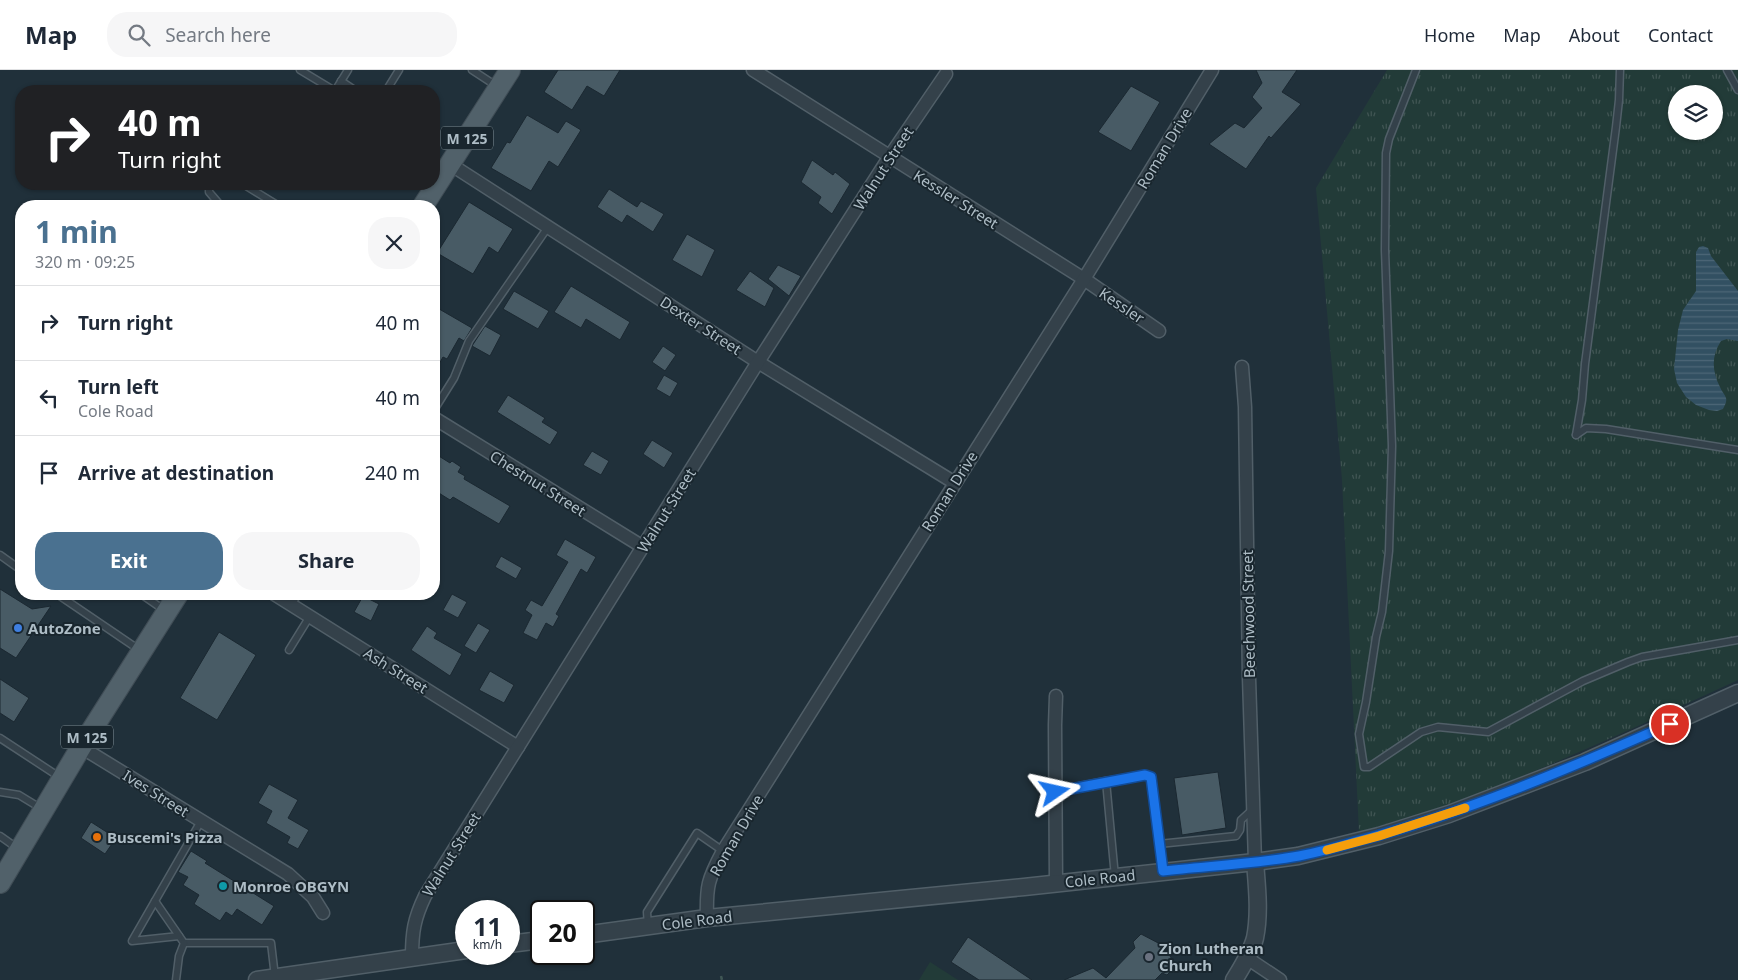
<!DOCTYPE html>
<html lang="en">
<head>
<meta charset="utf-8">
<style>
	body { margin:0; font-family:"Noto Sans",sans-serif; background:#f6f6f7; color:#1f2937; height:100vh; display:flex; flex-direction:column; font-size:19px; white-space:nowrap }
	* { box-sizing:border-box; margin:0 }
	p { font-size:16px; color:#747a83 }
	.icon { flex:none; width:28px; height:28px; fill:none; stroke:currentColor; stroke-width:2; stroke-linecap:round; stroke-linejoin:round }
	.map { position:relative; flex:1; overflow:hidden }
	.panel { position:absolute; left:15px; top:130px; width:425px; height:400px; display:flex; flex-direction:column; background:#fff; border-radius:20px; box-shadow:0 1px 4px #0004 }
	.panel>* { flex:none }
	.banner { position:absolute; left:15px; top:15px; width:425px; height:105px; border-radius:20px; box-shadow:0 1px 4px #0004; background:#202124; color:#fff; overflow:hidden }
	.tools { position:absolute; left:1668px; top:15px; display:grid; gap:10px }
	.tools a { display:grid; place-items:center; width:55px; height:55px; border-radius:50%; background:#fff; box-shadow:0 1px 4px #0004; font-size:25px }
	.speed { position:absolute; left:455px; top:830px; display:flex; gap:10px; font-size:25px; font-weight:700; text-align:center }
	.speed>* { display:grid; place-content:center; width:65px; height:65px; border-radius:50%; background:#fff; box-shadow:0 1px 4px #0004; line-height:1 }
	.speed small { font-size:12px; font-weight:400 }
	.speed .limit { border:2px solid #111; border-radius:8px; background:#fff; color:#111 }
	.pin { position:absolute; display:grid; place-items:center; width:42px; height:42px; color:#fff; margin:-21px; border:2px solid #fff; border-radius:50%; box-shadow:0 1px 5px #0007 }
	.me { position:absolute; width:55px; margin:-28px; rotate:79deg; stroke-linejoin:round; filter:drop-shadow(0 0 4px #0008) }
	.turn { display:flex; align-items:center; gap:18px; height:105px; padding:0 20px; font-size:22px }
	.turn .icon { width:65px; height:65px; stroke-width:2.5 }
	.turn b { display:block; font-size:35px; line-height:42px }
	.round { display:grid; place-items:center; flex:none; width:52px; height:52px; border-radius:20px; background:#f6f6f7 }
	.head { display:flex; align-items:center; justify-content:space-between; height:85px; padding:0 20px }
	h1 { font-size:30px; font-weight:700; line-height:38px; color:#4a7190 }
	.action { display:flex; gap:10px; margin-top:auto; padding:10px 20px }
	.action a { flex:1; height:58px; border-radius:20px; background:#4a7190; color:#fff; font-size:20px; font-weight:700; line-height:58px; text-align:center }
	.action a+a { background:#f6f6f7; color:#1f2937 }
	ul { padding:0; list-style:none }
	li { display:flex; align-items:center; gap:15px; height:75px; padding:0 20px; border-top:1px solid #e0e1e3 }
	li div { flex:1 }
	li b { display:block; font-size:19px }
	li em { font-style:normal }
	header { display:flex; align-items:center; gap:30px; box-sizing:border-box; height:70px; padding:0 25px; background:#fff; border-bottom:1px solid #e0e1e3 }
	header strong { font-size:24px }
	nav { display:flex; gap:28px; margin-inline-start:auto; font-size:18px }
	.search { width:350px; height:45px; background:#f6f6f7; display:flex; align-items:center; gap:12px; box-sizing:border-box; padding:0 18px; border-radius:20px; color:#747a83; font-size:19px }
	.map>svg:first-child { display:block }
	.grass { fill:url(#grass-tufts); fill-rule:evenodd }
	.park { fill:#223b38 }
	.water { fill:url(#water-rules) }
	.building { fill:#485b65; stroke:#1b2831 }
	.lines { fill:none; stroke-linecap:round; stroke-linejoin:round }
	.service-casing { stroke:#515f68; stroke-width:9 }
	.minor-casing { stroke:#515f68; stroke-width:15 }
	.tertiary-casing { stroke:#515f68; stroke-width:19 }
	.primary-casing { stroke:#404d56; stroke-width:22 }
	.path { stroke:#405755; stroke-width:2.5; stroke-dasharray:4 4; stroke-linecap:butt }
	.service { stroke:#34414a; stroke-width:6 }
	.minor { stroke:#34414a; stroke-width:12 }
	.tertiary { stroke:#34414a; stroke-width:16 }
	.primary { stroke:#51616a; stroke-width:20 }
	.route-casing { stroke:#114b97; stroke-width:12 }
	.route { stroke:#1a73e8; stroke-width:9 }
	.slow { stroke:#f59e0b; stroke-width:9 }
	.shop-dot { fill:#3f7fe0; stroke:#19262e; stroke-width:2 }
	.food-dot { fill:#e8710a; stroke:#19262e; stroke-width:2 }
	.culture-dot { fill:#0f9aa8; stroke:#19262e; stroke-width:2 }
	.worship-dot { fill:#6b7280; stroke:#19262e; stroke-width:2 }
	.labels { text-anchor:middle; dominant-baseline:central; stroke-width:4; stroke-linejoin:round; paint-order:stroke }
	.shield { fill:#19262e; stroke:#819098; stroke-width:1 }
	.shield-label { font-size:14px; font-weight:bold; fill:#aebdc6 }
	.street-label { font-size:15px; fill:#aebdc6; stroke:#19262e }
	.poi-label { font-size:15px; font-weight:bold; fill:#aebdc6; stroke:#19262e; text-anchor:start }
</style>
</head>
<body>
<header>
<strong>Map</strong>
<div class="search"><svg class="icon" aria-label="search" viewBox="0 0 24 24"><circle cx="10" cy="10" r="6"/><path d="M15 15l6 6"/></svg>Search here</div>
<nav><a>Home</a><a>Map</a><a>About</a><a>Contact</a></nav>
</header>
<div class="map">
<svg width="1738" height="910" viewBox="0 0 1738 910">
	<defs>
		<pattern id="grass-tufts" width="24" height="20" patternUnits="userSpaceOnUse" patternTransform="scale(1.25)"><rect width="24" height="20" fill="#223b38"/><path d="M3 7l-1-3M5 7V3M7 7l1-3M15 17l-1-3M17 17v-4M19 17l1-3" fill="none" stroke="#405553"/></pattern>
		<pattern id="water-rules" width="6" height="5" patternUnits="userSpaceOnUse" patternTransform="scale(1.25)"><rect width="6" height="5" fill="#325062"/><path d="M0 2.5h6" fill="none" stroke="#4d6777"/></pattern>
	</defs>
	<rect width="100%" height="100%" fill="#20303a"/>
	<path class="grass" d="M1387,0H1738V610C1666,643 1594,677 1520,707C1467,728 1414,749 1359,762L1342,410L1316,118ZM1676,24H1714V61H1676Z"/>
	<path class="park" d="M930,892L958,910H919Z"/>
	<path class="water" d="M1703,176L1708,178L1711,186L1738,221V271L1727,269L1721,271C1711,286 1712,301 1720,317C1721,321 1725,324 1726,328C1727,332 1725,335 1723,339L1717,341L1709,340L1696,335L1686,327L1677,313L1674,299L1678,260L1683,240L1696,221V182L1699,177Z"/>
	<g class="building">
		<path d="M558,0H620L604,26L587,16L572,40L544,22Z"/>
		<path d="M1256,0H1297L1282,22L1301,34L1271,68L1269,66L1246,99L1209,74L1235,53L1244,58L1262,38L1252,27L1262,13Z"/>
		<path d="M1131,16L1160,32L1131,81L1098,62Z"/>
		<path d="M527,45L558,63L566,51L581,60L558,97L549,91L531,121L491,98L507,72L510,73Z"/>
		<path d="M812,90L833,105L835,102L850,114L832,144L818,133L821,127L801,112Z"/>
		<path d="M609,119L637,137L641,131L664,144L653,162L627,145L622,153L597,137Z"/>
		<path d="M469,132L513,159L498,183L489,177L473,204L437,183Z"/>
		<path d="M687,164L715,180L702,207L672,190Z"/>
		<path d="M778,195L801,206L789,226L768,209Z"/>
		<path d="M750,201L774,218L765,237L736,220Z"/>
		<path d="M571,216L630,252L620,270L586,249L581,258L554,242Z"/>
		<path d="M514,221L549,241L538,259L503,239Z"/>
		<path d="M434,236L472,258L464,271L459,268L447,289L443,287L434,303Z"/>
		<path d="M485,256L501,265L490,286L472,276Z"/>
		<path d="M663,276L676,285L665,301L652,292Z"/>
		<path d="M664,305L678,313L670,327L656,319Z"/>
		<path d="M508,325L545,348L542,352L558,362L550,375L497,342Z"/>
		<path d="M652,370L673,383L664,398L643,384Z"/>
		<path d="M592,381L609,391L601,405L583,395Z"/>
		<path d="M434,383L450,393L452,391L461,397L458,402L465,406L464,409L510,436L499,454L453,427L450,430L434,420Z"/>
		<path d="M565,469L596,487L587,503L581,499L556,544L559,546L553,557L546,553L537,570L523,563L532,545L525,540L531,530L542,536L568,492L556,485Z"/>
		<path d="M501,486L522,498L516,509L495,497Z"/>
		<path d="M0,519L32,539L51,536L16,588L0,578Z"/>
		<path d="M452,524L467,532L458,548L443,540Z"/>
		<path d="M363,526L379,534L371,551L354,542Z"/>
		<path d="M478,553L490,560L476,583L464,576Z"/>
		<path d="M427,556L437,563L434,568L462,584L450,606L411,580Z"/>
		<path d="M219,562L256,585L217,650L180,628Z"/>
		<path d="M490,601L514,615L504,633L479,620Z"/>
		<path d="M0,609L29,628L14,652L0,643Z"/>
		<path d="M1218,702L1226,758L1182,765L1174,708Z"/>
		<path d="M269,714L298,730L288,748L309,760L298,779L287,773L290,767L266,753L272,741L258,733Z"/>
		<path d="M91,752L116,768L105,784L81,768Z"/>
		<path d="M191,781L207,791L205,793L274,836L262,855L237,839L232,846L226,842L220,851L194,834L199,825L183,815L188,807L178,802Z"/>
		<path d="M1141,864L1164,876L1176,896L1167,905L1162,903L1155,910H1064L1093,898L1106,908L1135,878L1133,872Z"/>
		<path d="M968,867L1032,910H979L951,892Z"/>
	</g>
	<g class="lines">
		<g class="service-casing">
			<g id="service">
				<path d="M300,0L335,21L348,0"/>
				<path d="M472,0L498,17"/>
				<path d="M1416,0L1389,69L1386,83L1385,180L1392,376L1389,481L1382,542L1376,567L1366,632L1359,664L1364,697H1369L1421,662L1438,657L1488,662L1583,611L1628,592L1642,587L1738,570"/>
				<path d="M1727,0L1738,20"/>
				<path d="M341,11L356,21"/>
				<path d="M386,21L399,0"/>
				<path d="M209,114V122L221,136"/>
				<path d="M243,114L279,136"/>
				<path d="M434,340L454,308L469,271L548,157"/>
				<path d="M1576,365L1582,330L1585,294L1616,57L1619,30L1620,0"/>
				<path d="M1576,365L1586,358L1606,359L1738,380"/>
				<path d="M0,485L21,500"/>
				<path d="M57,524L138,579"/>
				<path d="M141,524L164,540"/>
				<path d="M291,535L298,524"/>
				<path d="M289,580L310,546"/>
				<path d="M0,668L61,708"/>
				<path d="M1106,711L1145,705L1151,707L1163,801"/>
				<path d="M1055,721L1106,711L1115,807"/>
				<path d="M0,722L19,725L42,739"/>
				<path d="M201,751L155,831L184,873H271L275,907"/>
				<path d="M0,766L17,778"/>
				<path d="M1159,774L1236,766L1240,760L1241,750L1253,739"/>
				<path d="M155,831L132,871L179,866"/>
				<path d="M648,856L647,842L697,763L723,781"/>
				<path d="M176,910L179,886L184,873"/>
			</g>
		</g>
		<g class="minor-casing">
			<g id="minor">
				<path d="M753,0L1084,209L1159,261"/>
				<path d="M450,94L758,292L955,413"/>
				<path d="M1242,297L1245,337L1249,608L1255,792"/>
				<path d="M434,348L643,477"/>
				<path d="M274,524L518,677"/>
				<path d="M81,677L288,804L313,827L323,843"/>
				<path d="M1056,813L1055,655L1056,626"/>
				<path d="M707,848C706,816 708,809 723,781L1084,209L1212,0"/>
				<path d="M412,887C412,862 414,849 425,826L758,292L890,86L946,4"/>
				<path d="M1247,888L1280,910"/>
			</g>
		</g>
		<g class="tertiary-casing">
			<g id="tertiary">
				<path d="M584,865L707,848L1024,817L1255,792L1298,786L1379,766L1449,744L1585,692L1738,623"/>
				<path d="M509,874L541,870"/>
				<path d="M257,910L466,880"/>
				<path d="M1234,910C1242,897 1251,883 1255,868C1260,843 1257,817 1255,792"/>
			</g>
		</g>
		<g class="primary-casing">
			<g id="primary">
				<path d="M423,136L510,0"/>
				<path d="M0,813L81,677L178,524"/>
			</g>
		</g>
		<path class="path" d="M721,906L722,910"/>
		<use href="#service" class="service"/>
		<use href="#minor" class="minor"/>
		<use href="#tertiary" class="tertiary"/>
		<use href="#primary" class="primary"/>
	</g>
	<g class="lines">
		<g class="route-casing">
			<path id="route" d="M1055,722L1145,705L1151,707L1163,801C1208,796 1254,794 1299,786C1319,782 1338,777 1358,771C1465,743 1568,699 1670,654"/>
		</g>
		<use href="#route" class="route"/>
		<path class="slow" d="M1327,780L1379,766L1465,738"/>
	</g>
	<circle class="shop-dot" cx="18" cy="558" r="5"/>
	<circle class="food-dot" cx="97" cy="767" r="5"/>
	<circle class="culture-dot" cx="223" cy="816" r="5"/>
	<circle class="worship-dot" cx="1149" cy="887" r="5"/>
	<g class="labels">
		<g class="shield">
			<rect x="441" y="56.5" width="52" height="23" rx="4"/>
			<rect x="61" y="655.5" width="52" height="23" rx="4"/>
		</g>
		<g class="shield-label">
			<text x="467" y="68">M 125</text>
			<text x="87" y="667">M 125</text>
		</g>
		<g class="street-label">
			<text transform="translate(1164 78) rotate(-59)">Roman Drive</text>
			<text transform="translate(883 98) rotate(-57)">Walnut Street</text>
			<text transform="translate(956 129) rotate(32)">Kessler Street</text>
			<text transform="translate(1122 235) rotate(34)">Kessler</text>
			<text transform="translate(701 255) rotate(33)">Dexter Street</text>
			<text transform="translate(538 413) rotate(32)">Chestnut Street</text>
			<text transform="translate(949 421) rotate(-58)">Roman Drive</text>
			<text transform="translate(666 440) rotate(-58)">Walnut Street</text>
			<text transform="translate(1248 544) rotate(-91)">Beechwood Street</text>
			<text transform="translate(396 600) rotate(32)">Ash Street</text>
			<text transform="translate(156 723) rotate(32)">Ives Street</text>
			<text transform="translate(736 765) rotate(-60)">Roman Drive</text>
			<text transform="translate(451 784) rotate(-58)">Walnut Street</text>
			<text transform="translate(1100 808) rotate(-6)">Cole Road</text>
			<text transform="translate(697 850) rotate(-7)">Cole Road</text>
		</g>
		<g class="poi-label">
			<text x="28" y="558">AutoZone</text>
			<text x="107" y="767">Buscemi's Pizza</text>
			<text x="233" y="816">Monroe OBGYN</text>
			<text x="1159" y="878">Zion Lutheran<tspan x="1159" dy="17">Church</tspan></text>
		</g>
	</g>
</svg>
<div class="tools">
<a><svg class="icon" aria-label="layers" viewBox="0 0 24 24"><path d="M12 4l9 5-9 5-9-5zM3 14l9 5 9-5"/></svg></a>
</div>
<div class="speed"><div>11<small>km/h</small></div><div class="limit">20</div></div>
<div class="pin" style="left:1670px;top:654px;background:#d93025"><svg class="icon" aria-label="arrive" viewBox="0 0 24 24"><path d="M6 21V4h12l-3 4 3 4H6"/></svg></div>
<svg class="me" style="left:1055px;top:722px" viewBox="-20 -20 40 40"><path d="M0-17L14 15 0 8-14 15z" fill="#1a73e8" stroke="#fff" stroke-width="4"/></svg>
<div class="banner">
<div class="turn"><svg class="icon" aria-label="right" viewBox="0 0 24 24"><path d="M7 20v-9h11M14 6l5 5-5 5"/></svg><div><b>40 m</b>Turn right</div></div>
</div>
<section class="panel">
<div class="head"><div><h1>1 min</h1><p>320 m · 09:25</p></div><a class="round"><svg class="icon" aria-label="close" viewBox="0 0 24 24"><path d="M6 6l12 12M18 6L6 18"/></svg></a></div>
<ul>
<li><svg class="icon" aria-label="right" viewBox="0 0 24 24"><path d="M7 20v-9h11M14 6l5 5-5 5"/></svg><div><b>Turn right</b></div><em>40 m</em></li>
<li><svg class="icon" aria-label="left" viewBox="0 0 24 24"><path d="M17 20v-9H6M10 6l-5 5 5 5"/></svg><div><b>Turn left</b><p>Cole Road</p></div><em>40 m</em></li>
<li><svg class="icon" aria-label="arrive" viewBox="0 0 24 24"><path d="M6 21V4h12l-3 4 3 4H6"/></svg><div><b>Arrive at destination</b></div><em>240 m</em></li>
</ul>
<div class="action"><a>Exit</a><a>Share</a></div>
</section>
</div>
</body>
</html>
